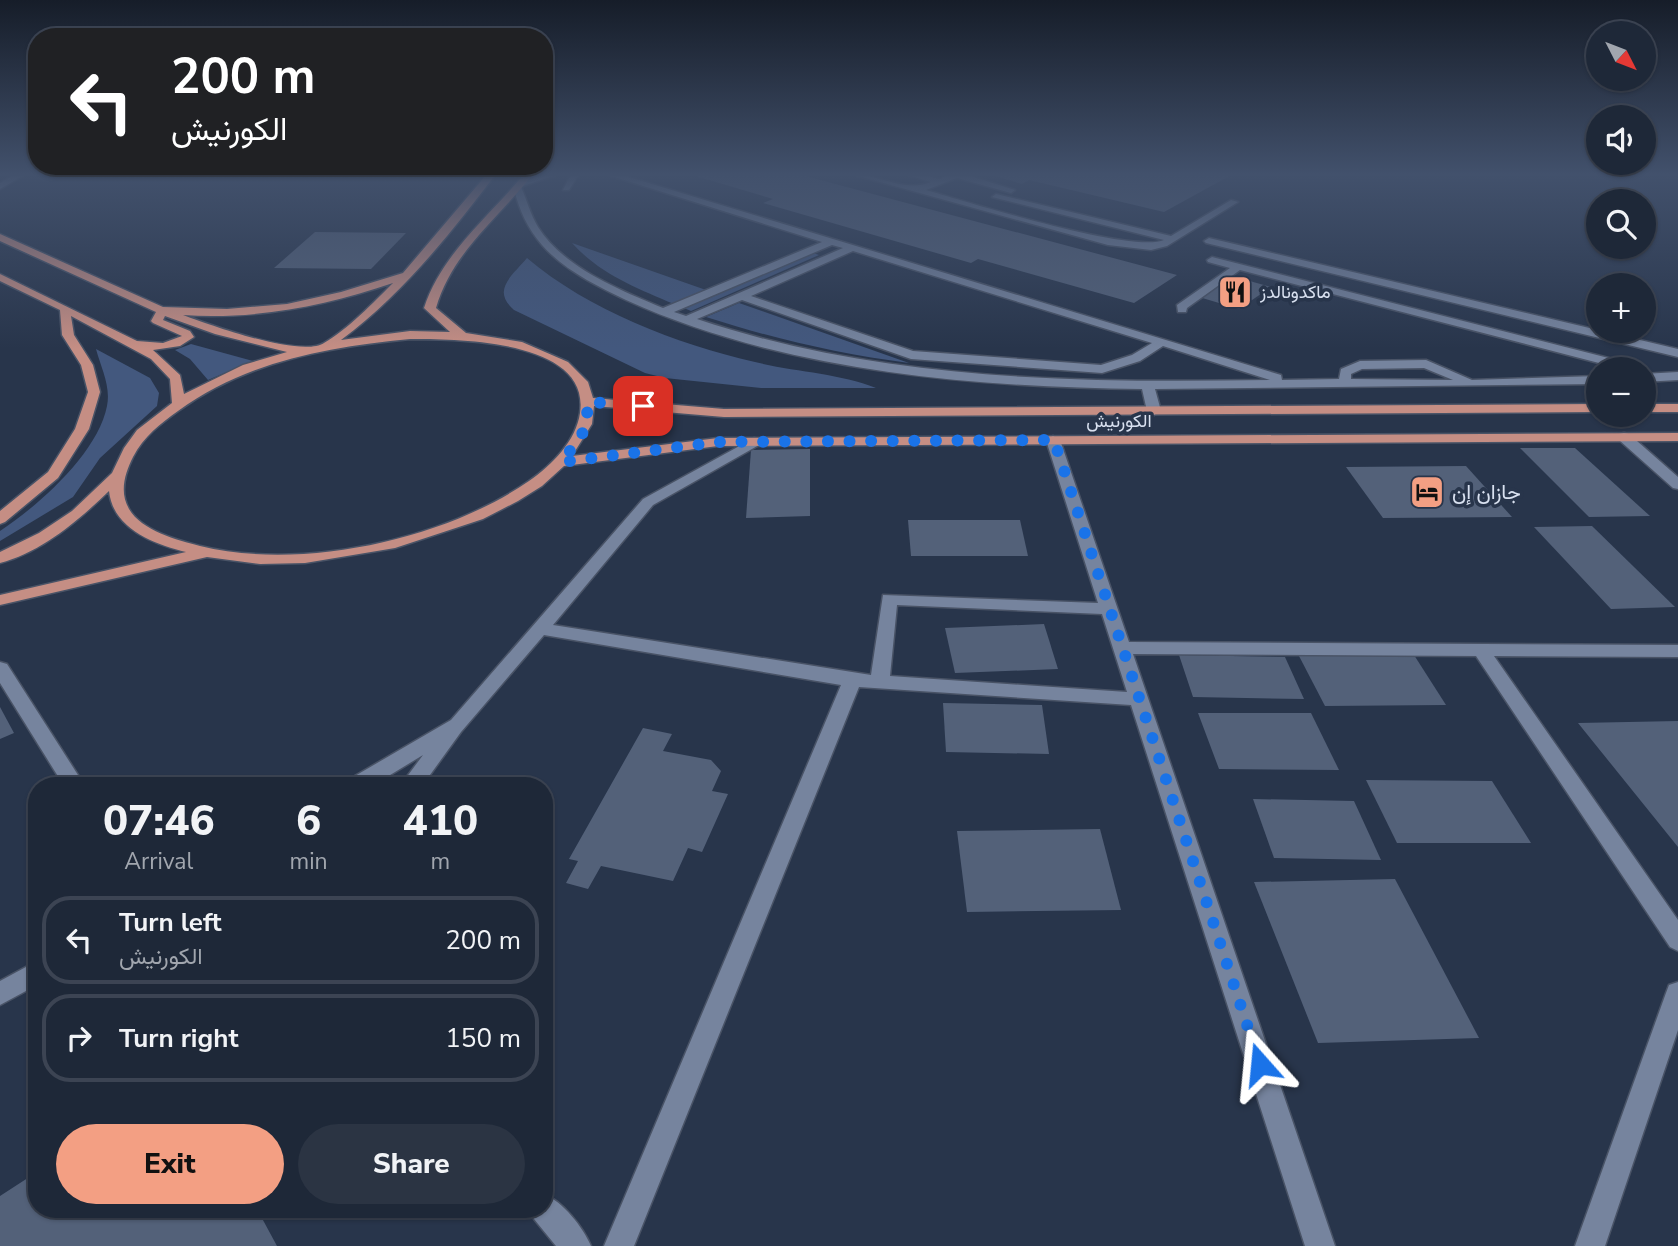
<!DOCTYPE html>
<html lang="en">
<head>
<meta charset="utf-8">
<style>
	body { margin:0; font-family:"Nunito Sans",Vazirmatn,sans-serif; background:#2b3443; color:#f1f3f6; height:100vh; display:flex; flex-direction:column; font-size:26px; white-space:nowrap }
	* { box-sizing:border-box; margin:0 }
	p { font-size:23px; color:#a1a6ae }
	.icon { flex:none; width:38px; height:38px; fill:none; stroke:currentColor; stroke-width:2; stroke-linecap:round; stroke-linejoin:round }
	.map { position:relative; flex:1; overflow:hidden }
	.sheet { position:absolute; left:28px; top:777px; width:525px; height:441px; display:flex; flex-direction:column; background:#1e2838; border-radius:28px; box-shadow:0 2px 5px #0004,0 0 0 2px #3c4453 }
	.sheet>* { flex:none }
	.guide { position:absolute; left:28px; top:28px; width:525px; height:147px; border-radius:28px; box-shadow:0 2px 5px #0004,0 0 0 2px #3c4453; background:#202124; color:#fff; overflow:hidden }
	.needle { width:46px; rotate:132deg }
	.tools { position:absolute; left:1586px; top:21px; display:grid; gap:14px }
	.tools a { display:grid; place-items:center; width:70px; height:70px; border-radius:50%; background:#1e2838; box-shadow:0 2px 5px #0004,0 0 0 2px #3c4453; font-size:35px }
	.pin { position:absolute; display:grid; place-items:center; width:60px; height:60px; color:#fff; margin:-30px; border-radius:14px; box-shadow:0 4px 10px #0006 }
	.me { position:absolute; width:77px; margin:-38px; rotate:342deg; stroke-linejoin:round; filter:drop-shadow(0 0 5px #0008) }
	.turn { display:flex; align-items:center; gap:24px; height:147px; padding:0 28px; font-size:32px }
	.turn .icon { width:91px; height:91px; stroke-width:2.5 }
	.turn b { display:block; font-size:49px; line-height:60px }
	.eta { display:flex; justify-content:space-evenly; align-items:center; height:119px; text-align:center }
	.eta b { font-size:42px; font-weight:800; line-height:49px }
	.action { display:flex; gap:14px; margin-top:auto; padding:14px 28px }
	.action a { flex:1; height:80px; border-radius:42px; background:#f39f83; color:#111; font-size:28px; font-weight:800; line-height:80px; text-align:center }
	.action a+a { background:#2b3443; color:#f1f3f6 }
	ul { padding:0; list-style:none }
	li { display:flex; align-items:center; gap:21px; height:88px; margin:0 14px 10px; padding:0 14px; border:4px solid #3c4453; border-radius:28px }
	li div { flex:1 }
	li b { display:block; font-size:26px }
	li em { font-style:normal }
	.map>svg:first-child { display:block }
	.green { fill:#43587e }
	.building { fill:#536179 }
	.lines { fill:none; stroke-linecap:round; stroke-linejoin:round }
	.minor-casing { stroke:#495366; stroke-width:3 }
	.major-casing { stroke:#495366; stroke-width:3 }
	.minor { fill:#76849e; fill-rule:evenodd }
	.major { fill:#c58e84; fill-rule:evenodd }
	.route { stroke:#1a73e8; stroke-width:12; stroke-dasharray:0 21.6 }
	.labels { text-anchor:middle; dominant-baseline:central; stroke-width:7; stroke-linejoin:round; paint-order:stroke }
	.far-poi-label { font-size:18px; fill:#d9e1f0; stroke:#28354b; text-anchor:start }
	.far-street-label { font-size:18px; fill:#d9e1f0; stroke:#28354b }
	.poi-label { font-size:21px; fill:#d9e1f0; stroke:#28354b; text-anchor:start }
</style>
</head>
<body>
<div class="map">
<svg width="1678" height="1246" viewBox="0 0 1678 1246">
	<rect width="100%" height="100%" fill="#28354b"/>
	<g class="green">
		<path d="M572,243L706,290L674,304C636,288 600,274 572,243Z"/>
		<path d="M813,253L819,255L691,311L684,308Z"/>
		<path d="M527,258C588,310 677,344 755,362C795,372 839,373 876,388H761L665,378L645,373L514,310C491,290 512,276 527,258Z"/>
		<path d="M739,303L909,363C838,354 775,339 706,317Z"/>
		<path d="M191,344L253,361L208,380L190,359L175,350Z"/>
		<path d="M96,349L150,378L159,393L157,406L100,458L73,497L0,541V531C38,506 98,453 107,406C111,386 101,368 96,349Z"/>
	</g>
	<g class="building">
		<path d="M689,174H798L1177,275L1134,303L978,259L971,263L763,203L773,199Z"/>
		<path d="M989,174H1233L1164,212L1029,180L1022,184Z"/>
		<path d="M315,232L406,233L371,269L274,268Z"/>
		<path d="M1232,276L1271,287L1239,309L1199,297Z"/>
		<path d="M1520,448H1575L1650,516L1589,517Z"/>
		<path d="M810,449V516L746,518L751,450Z"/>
		<path d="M1466,466L1512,517L1383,518L1346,467Z"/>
		<path d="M908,520H1020L1028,556H911Z"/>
		<path d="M1592,526L1675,607L1611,609L1534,527Z"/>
		<path d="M1044,624L1058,669L955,673L945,628Z"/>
		<path d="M1179,655L1285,657L1304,699L1193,697Z"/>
		<path d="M1414,655L1446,705L1325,706L1299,656Z"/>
		<path d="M943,703L1042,705L1049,754L946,752Z"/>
		<path d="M0,707L14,733L0,739Z"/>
		<path d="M1198,713H1311L1339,770L1219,769Z"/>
		<path d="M1678,721V847L1578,723Z"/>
		<path d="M643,728L672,734L663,751L711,760L721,771L712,791L728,794L702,852L688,848L673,881L601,866L588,889L566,883L578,861L569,859Z"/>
		<path d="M1366,780L1492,781L1531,843H1397Z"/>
		<path d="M1253,799L1354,801L1381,860L1274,858Z"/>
		<path d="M1100,829L1121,910L967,912L957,831Z"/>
		<path d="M1395,879L1479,1038L1318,1043L1254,882Z"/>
		<path d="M37,1172V1209H257L277,1246H0V1196Z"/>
	</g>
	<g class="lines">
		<g class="minor-casing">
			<g id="minor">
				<path d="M15,174H26L0,189V183Z"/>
				<path d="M545,174H560L523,186L519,183Z"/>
				<path d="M571,174H579L569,190H563Z"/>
				<path d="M605,174H619L1281,375L1282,380L1339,379L1341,369L1360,361L1426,360L1472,380L1598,376V384L1155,389L1161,411L1154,415L1147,411L1142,389C972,387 782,371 626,300C597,286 564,270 542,245C528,229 519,210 514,189L521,187C527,200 530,214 538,227C564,268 620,290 663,308L822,242ZM832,245L843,248L686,316L674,312ZM853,251L1152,343L1132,355L1101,365L913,351L751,296ZM742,300L911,359L1102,373L1140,361L1163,346L1270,380C1078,383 881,381 697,319ZM1424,368L1453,380L1351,379V374L1362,369Z"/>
				<path d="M851,174C878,174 905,193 931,182L905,174H921L939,179L950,174H964L1015,190L1011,193L957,178L926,190C968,202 1132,254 1164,240L992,197L996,194L1171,236L1231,200L1238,202L1167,246L1151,250L1108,245Z"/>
				<path d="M1209,238L1678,349V357L1206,243L1204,241Z"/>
				<path d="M1212,257L1640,366L1642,369H1622L1240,270L1187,308L1186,312H1178L1177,305L1230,268L1208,262L1207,260Z"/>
				<path d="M1678,372V380L1643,382V374Z"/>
				<path d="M1624,433L1629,434L1678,477V489L1673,488L1619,440V434Z"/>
				<path d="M1053,436L1060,440L1129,642L1678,645V657L1494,656L1678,920V951L1670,947L1476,656L1133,654L1335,1246H1305L1131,705L859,687L634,1246H604L841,685L544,635L461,732L422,786H400L423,755L372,786H345L348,780L451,720L643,499L754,438L759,439V445L653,505L553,625L871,675L883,595L1098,603L1046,440ZM897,605L1102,614L1127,692L890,676Z"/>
				<path d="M0,662L7,664L85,786H64L0,683Z"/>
				<path d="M37,961V985L0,1005V981Z"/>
				<path d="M1678,982V1030L1605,1246H1575L1666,993L1669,985Z"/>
				<path d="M544,1194C563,1202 583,1227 591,1246H556L534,1219L529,1209H544Z"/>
			</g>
		</g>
		<g class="major-casing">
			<g id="major">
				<path d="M487,174H496C450,234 402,295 341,340L410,331L450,332L424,308C442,253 488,218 524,174H533C499,218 452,252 436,308L466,333L522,342L568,362L588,382L593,398L724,409L1598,404V412L724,417L594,406L592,424L572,456L718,438L1678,433V441L718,446L564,466L542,486L518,501L483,519L395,548L305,563L260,564L207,557L0,605V595L186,552C154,544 113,529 109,491C79,520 42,552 0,563V552L39,533L72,511L112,473L124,448L137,430L172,403L170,379L151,359L71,316L74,335L93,365L100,392L89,429L58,478L5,522L0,524V511L48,472L75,429L88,392L81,365L62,335L60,310L0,281V274L137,341L163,343L182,336L153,323L151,321L156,312L0,241V234L163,307L227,309L287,304L341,292L403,273ZM393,283C373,303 348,329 324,343C301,358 210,325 183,315C255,320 325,306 393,283ZM165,316L215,334L287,352L243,365L184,394L180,375L153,350L180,346L194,337L190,331L163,320ZM410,339C456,339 591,339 580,413C576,441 552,465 529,481C444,540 301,571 200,546C177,540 142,531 129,509C119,492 125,473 133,457C144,436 160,424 178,411C246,361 329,347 410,339Z"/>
				<rect x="1643" y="404" width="35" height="8"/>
			</g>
		</g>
		<use href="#minor" class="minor"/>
		<use href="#major" class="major"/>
	</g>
	<linearGradient id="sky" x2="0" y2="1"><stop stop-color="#161d29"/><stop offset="0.5" stop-color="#42516c"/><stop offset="1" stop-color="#42516c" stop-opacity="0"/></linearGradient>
	<rect width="1678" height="349" fill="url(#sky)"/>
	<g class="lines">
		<path class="route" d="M643,406L589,402L584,431L562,462L718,442L1054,440L1260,1064"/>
	</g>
	<defs>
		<g id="restaurant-square" transform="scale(1.75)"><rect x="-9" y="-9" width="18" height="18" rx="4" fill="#f39f83" stroke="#28354b"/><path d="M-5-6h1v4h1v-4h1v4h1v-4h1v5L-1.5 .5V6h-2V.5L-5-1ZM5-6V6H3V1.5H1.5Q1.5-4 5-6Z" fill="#111"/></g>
		<g id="hotel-square" transform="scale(1.75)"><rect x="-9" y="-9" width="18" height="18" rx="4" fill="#f39f83" stroke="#28354b"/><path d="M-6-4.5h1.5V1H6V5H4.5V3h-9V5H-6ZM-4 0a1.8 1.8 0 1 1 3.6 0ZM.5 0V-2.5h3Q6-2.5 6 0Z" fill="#111"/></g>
	</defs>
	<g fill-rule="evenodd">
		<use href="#restaurant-square" x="1235" y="292"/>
		<use href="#hotel-square" x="1427" y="492"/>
	</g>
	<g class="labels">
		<g class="far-poi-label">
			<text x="1260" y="292">ماكدونالدز</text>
		</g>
		<g class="far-street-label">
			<text x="1119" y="421">الكورنيش</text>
		</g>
		<g class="poi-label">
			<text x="1452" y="492">جازان إن</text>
		</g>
	</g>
</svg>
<div class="tools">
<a><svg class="needle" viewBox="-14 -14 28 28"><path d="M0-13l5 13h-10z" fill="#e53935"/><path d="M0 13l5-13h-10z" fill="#a1a6ae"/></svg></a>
<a><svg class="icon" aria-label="sound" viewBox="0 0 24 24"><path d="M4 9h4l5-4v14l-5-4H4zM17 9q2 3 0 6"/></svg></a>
<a><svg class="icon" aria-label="search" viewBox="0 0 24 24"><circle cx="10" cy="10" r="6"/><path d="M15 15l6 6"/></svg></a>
<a>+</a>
<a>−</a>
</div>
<div class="pin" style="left:643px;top:406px;background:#d93025"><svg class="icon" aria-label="arrive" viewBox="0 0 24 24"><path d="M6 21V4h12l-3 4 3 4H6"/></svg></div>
<svg class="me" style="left:1260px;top:1064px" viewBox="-20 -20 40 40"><path d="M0-17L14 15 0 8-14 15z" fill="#1a73e8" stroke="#fff" stroke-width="4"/></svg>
<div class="guide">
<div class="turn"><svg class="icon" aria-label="left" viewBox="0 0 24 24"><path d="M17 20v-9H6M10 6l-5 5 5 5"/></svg><div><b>200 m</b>الكورنيش</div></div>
</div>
<section class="sheet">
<div class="eta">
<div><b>07:46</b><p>Arrival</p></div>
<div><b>6</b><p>min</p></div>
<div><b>410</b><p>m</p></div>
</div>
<ul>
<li><svg class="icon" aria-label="left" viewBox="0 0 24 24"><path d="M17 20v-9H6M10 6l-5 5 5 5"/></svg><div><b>Turn left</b><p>الكورنيش</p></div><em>200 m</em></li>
<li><svg class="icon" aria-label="right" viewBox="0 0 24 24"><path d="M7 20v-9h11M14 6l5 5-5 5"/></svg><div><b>Turn right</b></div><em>150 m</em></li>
</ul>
<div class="action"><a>Exit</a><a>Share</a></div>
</section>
</div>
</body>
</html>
